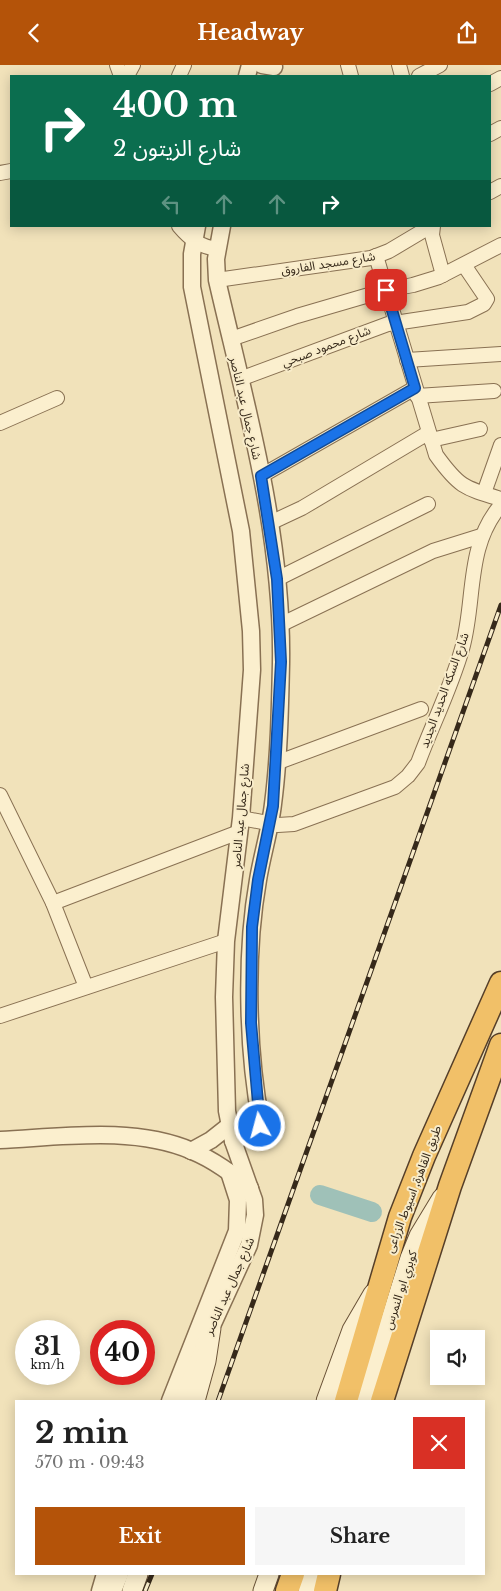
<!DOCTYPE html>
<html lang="en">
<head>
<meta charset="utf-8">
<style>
	body { margin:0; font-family:"Libre Baskerville","Noto Sans Arabic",serif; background:#f6f6f6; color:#222; height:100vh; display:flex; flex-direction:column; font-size:19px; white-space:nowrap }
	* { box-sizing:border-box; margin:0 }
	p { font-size:16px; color:#767676 }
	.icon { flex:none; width:28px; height:28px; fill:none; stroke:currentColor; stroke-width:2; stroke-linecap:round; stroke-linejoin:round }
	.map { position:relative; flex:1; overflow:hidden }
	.drawer { position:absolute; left:15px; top:1335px; width:470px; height:175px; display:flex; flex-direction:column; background:#fff; border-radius:0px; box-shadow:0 2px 12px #0003 }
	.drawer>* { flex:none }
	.banner { position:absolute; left:10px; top:10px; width:481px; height:152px; border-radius:0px; box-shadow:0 2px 12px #0003; background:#0b6e4f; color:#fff; overflow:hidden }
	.controls { position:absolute; left:430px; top:1265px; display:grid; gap:10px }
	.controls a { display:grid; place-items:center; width:55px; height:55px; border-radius:0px; background:#fff; box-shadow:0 2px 12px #0003; font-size:25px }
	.speed { position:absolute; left:15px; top:1255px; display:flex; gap:10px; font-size:25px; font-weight:700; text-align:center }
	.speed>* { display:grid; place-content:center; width:65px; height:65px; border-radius:50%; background:#fff; box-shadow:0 2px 12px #0003; line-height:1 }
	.speed small { font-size:12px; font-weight:400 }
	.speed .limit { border:8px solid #d22; background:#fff; color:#111 }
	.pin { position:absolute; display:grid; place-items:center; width:42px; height:42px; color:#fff; margin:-21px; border-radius:10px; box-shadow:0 2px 8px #0006 }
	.me { position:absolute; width:55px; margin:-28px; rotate:353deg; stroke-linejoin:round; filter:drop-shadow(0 0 4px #0008) }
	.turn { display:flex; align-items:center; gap:18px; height:105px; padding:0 20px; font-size:22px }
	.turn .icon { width:65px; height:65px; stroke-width:2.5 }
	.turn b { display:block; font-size:35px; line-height:42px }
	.lanes { display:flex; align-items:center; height:48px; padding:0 20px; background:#0003; justify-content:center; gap:25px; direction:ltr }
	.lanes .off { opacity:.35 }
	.round { display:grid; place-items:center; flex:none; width:52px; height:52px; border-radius:0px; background:#f6f6f6 }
	.headline { display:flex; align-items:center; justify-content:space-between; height:85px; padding:0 20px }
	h1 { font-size:30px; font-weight:700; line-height:38px }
	.button { display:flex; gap:10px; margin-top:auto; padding:10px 20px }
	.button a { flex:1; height:58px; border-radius:0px; background:#b45309; color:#fff; font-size:20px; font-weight:700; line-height:58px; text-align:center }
	.button a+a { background:#f6f6f6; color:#222 }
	header { display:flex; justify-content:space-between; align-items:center; height:65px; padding:0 20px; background:#b45309; color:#fff; font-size:22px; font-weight:700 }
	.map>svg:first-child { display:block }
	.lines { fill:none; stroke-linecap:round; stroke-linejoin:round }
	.river { stroke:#9fc1b8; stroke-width:20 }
	.minor-casing { stroke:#897153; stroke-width:16 }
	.tertiary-casing { stroke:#897153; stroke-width:19 }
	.secondary-casing { stroke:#6a5237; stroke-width:21 }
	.trunk-casing { stroke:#563f29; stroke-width:25 }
	.minor { stroke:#fbefce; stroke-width:14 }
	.tertiary { stroke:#fbefce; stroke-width:16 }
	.secondary { stroke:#fbefce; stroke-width:19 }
	.trunk { stroke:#f1c068; stroke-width:22 }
	.rail-casing { stroke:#36291a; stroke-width:5 }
	.rail { stroke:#f8ecca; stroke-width:3; stroke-dasharray:9; stroke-linecap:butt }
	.route-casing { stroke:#114b97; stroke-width:12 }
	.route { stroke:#1a73e8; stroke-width:9 }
	.labels { text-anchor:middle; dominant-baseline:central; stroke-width:4; stroke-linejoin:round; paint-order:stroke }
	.street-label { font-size:12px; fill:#36291a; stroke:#f8ecca }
</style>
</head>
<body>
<header><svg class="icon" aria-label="back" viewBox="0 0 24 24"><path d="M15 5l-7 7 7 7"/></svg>Headway<svg class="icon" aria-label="share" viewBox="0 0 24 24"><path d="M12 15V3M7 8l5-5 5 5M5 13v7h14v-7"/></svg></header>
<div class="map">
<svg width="501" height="1526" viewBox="0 0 501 1526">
	<rect width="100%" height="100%" fill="#f1e2ba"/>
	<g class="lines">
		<path class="river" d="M320,1130L372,1147"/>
		<g class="minor-casing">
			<g id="minor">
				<path d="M117,0L121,11"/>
				<path d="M348,0L351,11"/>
				<path d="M399,0L402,11"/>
				<path d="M127,11L133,0"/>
				<path d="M179,11L184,0"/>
				<path d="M419,11L440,0"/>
				<path d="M490,19L501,13"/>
				<path d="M490,69L501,63"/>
				<path d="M0,108L11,106"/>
				<path d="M490,127L501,121"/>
				<path d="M179,161C190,174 200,182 218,184"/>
				<path d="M433,161L432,170L443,210"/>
				<path d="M376,191L436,390C459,422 464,423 501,434"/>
				<path d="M217,215L371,193L389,186L431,161"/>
				<path d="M231,274L297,251L386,225L413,220L439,212L501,180"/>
				<path d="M407,295L501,289"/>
				<path d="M240,314L388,259L468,247L484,239L487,234L464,200"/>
				<path d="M417,331L494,326"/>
				<path d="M0,358L57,333"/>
				<path d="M431,375L480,364"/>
				<path d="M261,411L415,323"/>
				<path d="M484,428L501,380"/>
				<path d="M270,458L302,443L428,368"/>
				<path d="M277,514L428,439"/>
				<path d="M280,560L433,486L481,471"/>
				<path d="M276,698L421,644"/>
				<path d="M0,730L53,838L86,922"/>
				<path d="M241,753L278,760L294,759L395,722L408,711L418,698C432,660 451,623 462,584C476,535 465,482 501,440"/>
				<path d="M53,838L239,767"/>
				<path d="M0,951L226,876"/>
			</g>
		</g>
		<g class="tertiary-casing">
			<g id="tertiary">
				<path d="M262,0L274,2"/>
				<path d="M247,11L250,0"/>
				<path d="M222,161L216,194L217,215C246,341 283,468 281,598C280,645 279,693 273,739C270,765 262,790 258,815C245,888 247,985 261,1058L255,1067L233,1076"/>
				<path d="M0,1075C62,1072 134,1061 192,1086C214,1095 232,1109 250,1123"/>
				<path d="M191,1086L211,1075L230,1060"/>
				<path d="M170,1336L237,1166L238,1135L229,1107"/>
				<path d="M182,1336L211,1263L249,1180L255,1150L254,1135L233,1076L227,1046L224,932L226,876L241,753L252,605L251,566L241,466L192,222V189L197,161"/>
				<path d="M100,1526L105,1509"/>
				<path d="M113,1526L120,1509"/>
			</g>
		</g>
		<g class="secondary-casing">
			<g id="secondary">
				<path d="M195,1336L206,1296L211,1263"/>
				<path d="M326,1336L352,1265L373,1229"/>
				<path d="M365,1336L410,1193L419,1171L442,1133"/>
				<path d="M132,1526L138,1509"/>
				<path d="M263,1526L269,1509"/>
				<path d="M308,1526L313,1509"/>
			</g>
		</g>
		<g class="trunk-casing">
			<g id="trunk">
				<path d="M346,1336L400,1152L424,1091L501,918"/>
				<path d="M382,1336L450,1121L501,980"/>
				<path d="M287,1526L293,1509"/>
				<path d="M325,1526L329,1509"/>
			</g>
		</g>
		<use href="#minor" class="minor"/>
		<use href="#tertiary" class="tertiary"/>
		<use href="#secondary" class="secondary"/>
		<use href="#trunk" class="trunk"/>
		<g class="rail-casing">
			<g id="rail">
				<path d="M218,1336L501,540"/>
				<path d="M145,1526L152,1509"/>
			</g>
		</g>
		<use href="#rail" class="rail"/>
	</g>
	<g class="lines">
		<g class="route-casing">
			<path id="route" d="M260,1061L251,958L252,862L258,815L273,741L281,597L277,514L261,411L415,323L386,225"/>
		</g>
		<use href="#route" class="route"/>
	</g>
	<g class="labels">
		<g class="street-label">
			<text transform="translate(328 198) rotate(-9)">شارع مسجد الفاروق</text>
			<text transform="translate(326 281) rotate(-21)">شارع محمود صبحي</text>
			<text transform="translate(246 343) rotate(77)">شارع جمال عبد الناصر</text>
			<text transform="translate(444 625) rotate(-70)">شارع السكه الحديد الجديد</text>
			<text transform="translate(240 751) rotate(-85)">شارع جمال عبد الناصر</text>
			<text transform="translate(413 1124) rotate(-69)">طريق القاهرة, اسيوط الزراعى</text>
			<text transform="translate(229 1221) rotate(-66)">شارع جمال عبد الناصر</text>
			<text transform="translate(400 1225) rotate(-72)">كوبري ابو النمرس</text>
		</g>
	</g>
</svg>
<div class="controls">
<a><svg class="icon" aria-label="sound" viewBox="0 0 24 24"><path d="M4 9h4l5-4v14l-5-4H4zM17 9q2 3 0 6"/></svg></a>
</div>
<div class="speed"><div>31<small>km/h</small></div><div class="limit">40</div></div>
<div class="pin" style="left:386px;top:225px;background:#d93025"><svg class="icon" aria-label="arrive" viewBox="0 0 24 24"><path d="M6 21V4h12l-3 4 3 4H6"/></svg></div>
<svg class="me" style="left:260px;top:1061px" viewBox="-20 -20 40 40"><circle r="17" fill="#1a73e8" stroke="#fff" stroke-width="3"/><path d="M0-11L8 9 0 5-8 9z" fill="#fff"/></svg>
<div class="banner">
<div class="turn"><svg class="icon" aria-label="right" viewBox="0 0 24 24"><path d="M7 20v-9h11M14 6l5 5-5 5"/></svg><div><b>400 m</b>شارع الزيتون 2</div></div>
<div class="lanes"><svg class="icon off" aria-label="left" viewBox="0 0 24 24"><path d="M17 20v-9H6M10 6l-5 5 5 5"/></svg><svg class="icon off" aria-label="ahead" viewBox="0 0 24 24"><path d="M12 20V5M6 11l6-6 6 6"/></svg><svg class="icon off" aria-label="ahead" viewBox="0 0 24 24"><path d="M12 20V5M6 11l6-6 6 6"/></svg><svg class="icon" aria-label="right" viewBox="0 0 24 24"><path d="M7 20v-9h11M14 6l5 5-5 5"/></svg></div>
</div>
<section class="drawer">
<div class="headline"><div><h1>2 min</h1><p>570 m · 09:43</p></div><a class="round" style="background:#d93025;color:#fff"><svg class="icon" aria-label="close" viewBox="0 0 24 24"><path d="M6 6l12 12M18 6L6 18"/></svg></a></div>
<div class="button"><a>Exit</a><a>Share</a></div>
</section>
</div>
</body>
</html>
